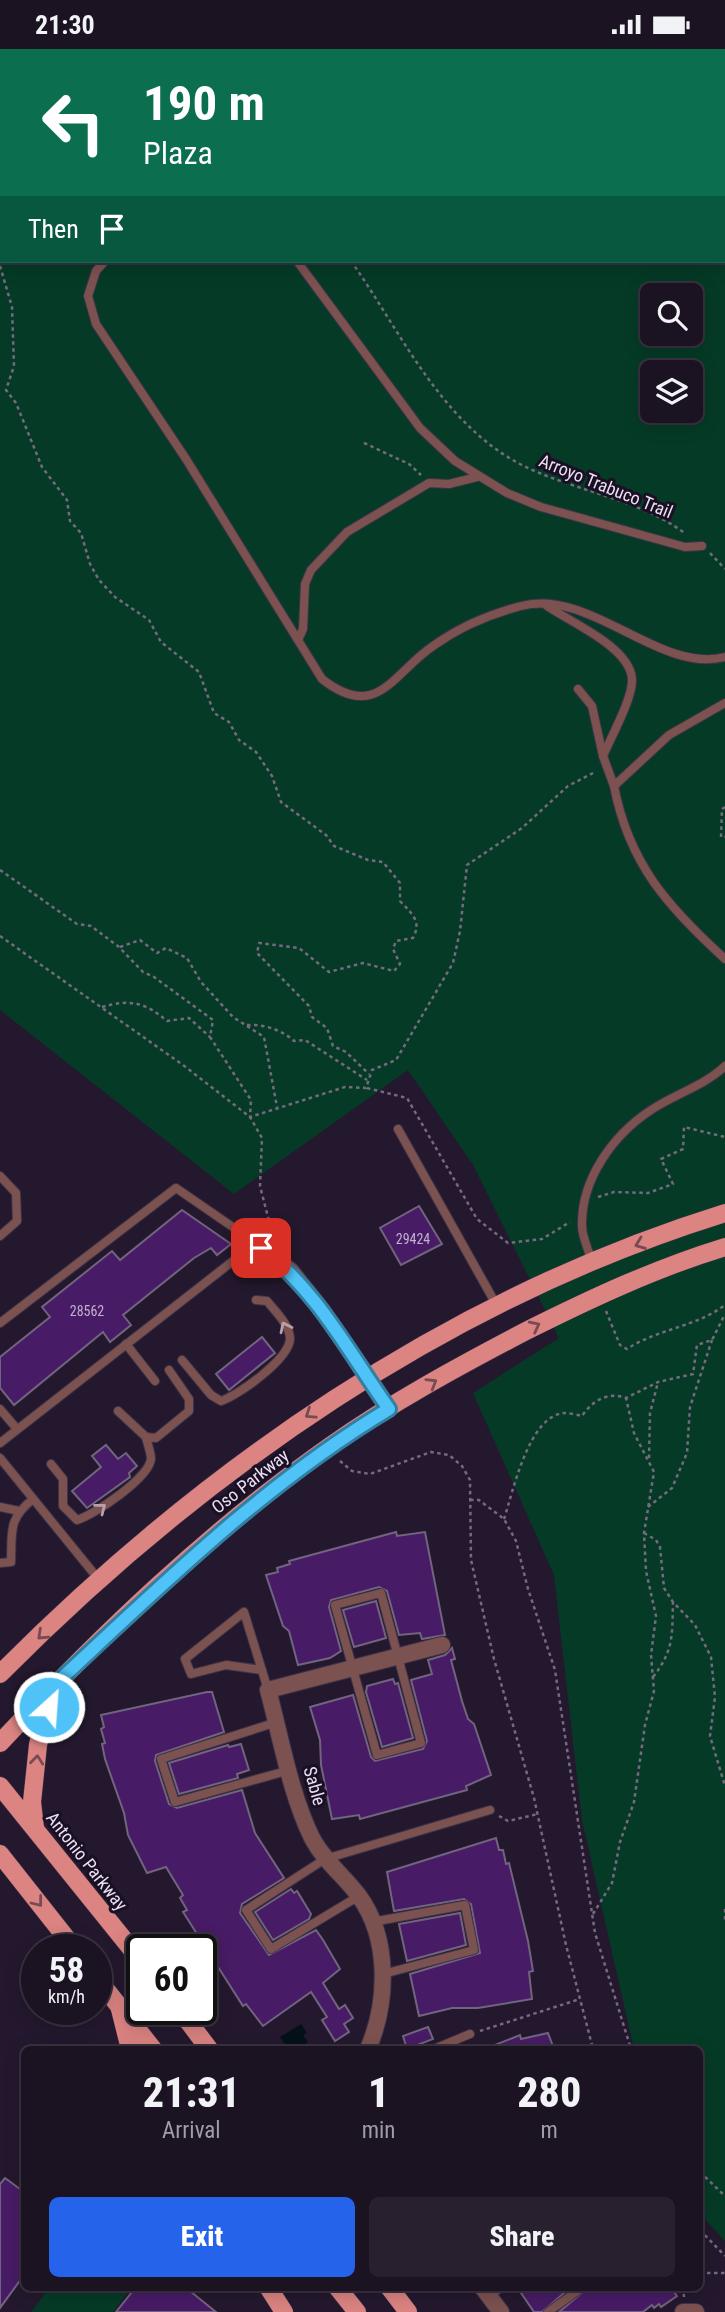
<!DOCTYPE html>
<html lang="en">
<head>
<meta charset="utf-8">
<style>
	body { margin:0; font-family:"Roboto Condensed",sans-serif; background:#28202f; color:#f1f3f6; height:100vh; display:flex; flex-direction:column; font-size:26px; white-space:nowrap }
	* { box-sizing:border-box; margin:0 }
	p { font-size:23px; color:#a09ea5 }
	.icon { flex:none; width:38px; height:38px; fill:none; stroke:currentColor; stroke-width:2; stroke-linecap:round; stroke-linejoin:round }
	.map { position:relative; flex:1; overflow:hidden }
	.details { position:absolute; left:21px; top:1997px; width:682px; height:245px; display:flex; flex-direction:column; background:#1b1222; border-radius:10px; box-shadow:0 4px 18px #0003,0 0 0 2px #393240 }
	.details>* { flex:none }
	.hud { position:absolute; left:0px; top:0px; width:726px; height:214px; box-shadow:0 4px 18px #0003,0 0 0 2px #393240; background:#0b6e4f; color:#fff; overflow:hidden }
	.buttons { position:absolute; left:640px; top:234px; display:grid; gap:14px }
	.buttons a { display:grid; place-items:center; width:63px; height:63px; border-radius:10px; background:#1b1222; box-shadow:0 4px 18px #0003,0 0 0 2px #393240; font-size:35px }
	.speed { position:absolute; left:21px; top:1885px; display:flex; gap:14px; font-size:35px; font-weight:700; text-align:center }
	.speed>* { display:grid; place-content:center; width:91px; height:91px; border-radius:50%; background:#1b1222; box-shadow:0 4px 18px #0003,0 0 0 2px #393240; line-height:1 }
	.speed small { font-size:18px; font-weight:400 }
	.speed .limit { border:4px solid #111; border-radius:10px; background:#fff; color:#111 }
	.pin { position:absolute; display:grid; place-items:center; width:60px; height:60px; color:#fff; margin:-30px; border-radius:14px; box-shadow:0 4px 10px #0006 }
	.me { position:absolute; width:77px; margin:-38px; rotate:26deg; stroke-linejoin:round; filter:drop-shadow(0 0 5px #0008) }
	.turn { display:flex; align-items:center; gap:24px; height:147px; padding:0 28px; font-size:32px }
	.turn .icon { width:91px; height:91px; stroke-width:2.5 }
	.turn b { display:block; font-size:49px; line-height:60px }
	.then { display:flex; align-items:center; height:66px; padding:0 28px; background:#0003; gap:14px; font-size:26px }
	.eta { display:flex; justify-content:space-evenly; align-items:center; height:119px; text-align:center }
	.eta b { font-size:42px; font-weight:800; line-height:49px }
	.action { display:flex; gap:14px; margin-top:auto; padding:14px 28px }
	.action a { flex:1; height:80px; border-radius:10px; background:#2563eb; color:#fff; font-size:28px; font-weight:800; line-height:80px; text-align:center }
	.action a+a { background:#28202f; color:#f1f3f6 }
	.status { display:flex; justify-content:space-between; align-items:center; height:49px; padding:0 35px; background:#1b1222; direction:ltr }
	.status svg { height:19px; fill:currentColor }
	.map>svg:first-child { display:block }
	.green { fill:#053b26; fill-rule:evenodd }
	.water { fill:#041118 }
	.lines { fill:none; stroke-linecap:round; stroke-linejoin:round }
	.river { stroke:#041118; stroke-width:30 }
	.building { fill:#481b66; stroke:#71647e; stroke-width:2 }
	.service-casing { stroke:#403449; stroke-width:10 }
	.minor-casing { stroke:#403449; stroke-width:18 }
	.primary-casing { stroke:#403449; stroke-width:19 }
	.path { stroke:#756a7e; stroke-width:2.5; stroke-dasharray:3.5 3.5; stroke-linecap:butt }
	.service { stroke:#7c5250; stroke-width:8 }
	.minor { stroke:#7c5250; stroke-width:16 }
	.primary { stroke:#db8482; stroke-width:18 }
	.oneway { stroke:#7a4a53 }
	.oneway2 { stroke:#b8a1a9 }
	.route-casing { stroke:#337fa1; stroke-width:18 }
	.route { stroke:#4fc3f7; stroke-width:12 }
	.labels { text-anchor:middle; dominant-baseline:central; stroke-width:6; stroke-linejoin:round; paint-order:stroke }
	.number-label { font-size:14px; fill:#c1b0ce }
	.street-label { font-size:18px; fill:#e9e1f1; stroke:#1a0f24 }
</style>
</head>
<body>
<div class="status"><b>21:30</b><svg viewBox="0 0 49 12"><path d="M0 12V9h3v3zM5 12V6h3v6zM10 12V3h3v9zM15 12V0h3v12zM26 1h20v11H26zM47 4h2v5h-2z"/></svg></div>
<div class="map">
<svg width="725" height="2263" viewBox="0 0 725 2263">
	<rect width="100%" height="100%" fill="#24182e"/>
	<g class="green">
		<path d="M0,0H725V2192L700,2165V2000H634L582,1771L554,1526L473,1344L559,1289L473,1116L408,1021L234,1145L0,961ZM2,2H724V212H2ZM653,247H691V285H653ZM653,324H691V362H653Z"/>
		<path d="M50,2238H132L113,2263H31Z"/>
	</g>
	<path class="water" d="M301,1975L307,1984L303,1986L308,1993L304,1996L306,2000H288L280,1988Z"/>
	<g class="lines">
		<g class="river">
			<path d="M267,0L269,2"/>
			<path d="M724,18H725"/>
		</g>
	</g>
	<g class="building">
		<path d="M419,1157L442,1195L401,1216L380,1179Z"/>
		<path d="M182,1161L231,1195L217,1206L211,1199L194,1209L123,1266L131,1276L110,1293L103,1283L14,1356L0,1339V1308L50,1268L42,1258L112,1202L120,1211Z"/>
		<path d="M262,1288L275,1304L229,1341L216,1325Z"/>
		<path d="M106,1396L118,1410L126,1404L137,1417L129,1424L130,1428L87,1459L72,1442L101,1418L92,1407Z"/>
		<path d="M396,1483L397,1487L425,1483L445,1586L422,1590L420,1584L399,1586L387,1542L379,1538L331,1551L329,1558L341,1602L330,1609L298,1616L289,1582L283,1577L266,1526L278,1523L277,1519L290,1515L289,1512Z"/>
		<path d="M376,1552L386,1589L354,1598L343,1561Z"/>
		<path d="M452,1599L455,1610L451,1611L462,1652L468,1670L474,1675L491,1726L466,1737L467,1741L360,1770L359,1766L332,1770L321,1716L320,1691L310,1658L353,1646L371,1708L375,1712L423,1700L427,1692L411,1631L432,1625L428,1611L445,1606Z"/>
		<path d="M393,1630L395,1635L398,1634L413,1689L382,1698L366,1643L367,1637Z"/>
		<path d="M207,1643H212L224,1683L156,1706L155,1712L169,1755L177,1759L242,1741L255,1784L284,1829L242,1855L240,1864L269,1906L316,1881L323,1891L340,1920L323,1934L339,1960L345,1956L353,1969L344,1975L349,1983L335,1992L322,1971L327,1968L311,1943L263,1977L246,1955L243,1957L183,1863L187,1861L180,1849L183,1846L166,1818L147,1824L128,1786L124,1764L105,1710L102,1695L105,1694L101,1680L104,1678L101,1666Z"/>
		<path d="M241,1695L249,1721L237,1725L238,1729L179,1745L169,1714L228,1696L229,1698Z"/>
		<path d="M496,1789L499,1801H503L506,1815L509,1814L528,1892L533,1922L529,1923L532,1950L478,1959H452L419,1967L410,1925L480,1904L471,1855L464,1850L394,1862L387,1823Z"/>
		<path d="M291,1840L294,1844L297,1842L311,1865L309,1870L273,1891L255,1863Z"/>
		<path d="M460,1864L466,1896L407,1912L399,1875Z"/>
		<path d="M428,1978L433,1990L407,2000L403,1987Z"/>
		<path d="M548,1984L554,2000H485L520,1986L521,1990Z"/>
		<path d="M5,2129L24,2143V2226L0,2259V2135Z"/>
		<path d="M136,2238H185L216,2263H116Z"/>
		<path d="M517,2238H571L542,2263H534Z"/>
		<path d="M589,2238H670L677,2247L661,2258L659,2255L654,2259L652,2256L643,2263H559Z"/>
	</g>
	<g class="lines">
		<g class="service-casing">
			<g id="service">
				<path d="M105,212L96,222L88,247L96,275L186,410L322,630C377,673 392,625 433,597C458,579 490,565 521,557C591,539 659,625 725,608"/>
				<path d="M297,212L420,379L455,412L507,444L541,458L685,498L702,497"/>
				<path d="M547,557C570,573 630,598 632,630C633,649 611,688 603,707L614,737"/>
				<path d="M298,591L303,580L305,535L311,521L347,483L429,434L449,435L477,428"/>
				<path d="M578,640L592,657L603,707"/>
				<path d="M725,654L669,686L614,737C629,815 668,858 725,910"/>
				<path d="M398,1080L497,1257"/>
				<path d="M0,1127L16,1144L17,1172L0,1187"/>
				<path d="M592,1213C589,1202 582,1188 582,1177C581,1130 613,1086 651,1061C675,1045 704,1037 725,1017"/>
				<path d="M0,1274L176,1139L256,1194L0,1394"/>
				<path d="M126,1295L155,1332"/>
				<path d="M182,1311L211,1346L221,1352C239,1346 289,1310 290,1290C290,1276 275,1262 267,1252L256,1251"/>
				<path d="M0,1360L17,1380"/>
				<path d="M118,1362L146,1388L156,1389L189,1362V1350L169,1321"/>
				<path d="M0,1409L100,1532"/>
				<path d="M51,1415L63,1430V1457L77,1471C94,1466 149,1429 151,1410C151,1403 147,1394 146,1388"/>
				<path d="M0,1458L19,1462"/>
				<path d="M0,1514L11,1513C12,1482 8,1470 33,1450"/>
				<path d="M381,1544L421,1694L377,1706L335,1556Z"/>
				<path d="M262,1621L226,1616L191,1625L185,1610L244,1563L268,1641"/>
				<path d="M277,1673L161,1710L175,1753L290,1721"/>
				<path d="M359,1847L271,1900L246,1861L325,1810L490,1761"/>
				<path d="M372,1873L465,1856L474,1901L383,1925"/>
				<path d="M434,2000L470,1985"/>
				<path d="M489,2247L502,2238"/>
				<path d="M548,2263L583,2238"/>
			</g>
		</g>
		<g class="minor-casing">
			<g id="minor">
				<path d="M256,1194L291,1222L322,1261L389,1360"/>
				<path d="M368,2000C388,1953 390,1890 359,1847C344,1827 324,1812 312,1789C290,1744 281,1689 268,1641L442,1596"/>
				<path d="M482,2238L501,2263"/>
				<path d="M683,2263H696"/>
			</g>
		</g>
		<g class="primary-casing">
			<g id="primary">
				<path d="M0,1625C203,1420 448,1250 725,1164"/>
				<path d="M0,1694C100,1587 209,1482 330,1397C391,1354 459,1317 526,1282C590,1250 656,1219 725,1198"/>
				<path d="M0,1737L142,1913"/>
				<path d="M35,1779L32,1753L38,1696L50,1640"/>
				<path d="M0,1805L75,1900"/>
				<path d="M96,1928L153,2000"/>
				<path d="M120,1960L130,2000"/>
				<path d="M179,1960L209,2000"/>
				<path d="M268,2238L284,2263"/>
				<path d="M337,2238L357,2263"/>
				<path d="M389,2238L408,2263"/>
			</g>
		</g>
		<g class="path">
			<path d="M107,0L108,2"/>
			<path d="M0,168V177"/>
			<path d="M351,212C400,281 440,373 520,415C572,442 638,449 686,485"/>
			<path d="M0,217L12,258L14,317L6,341L16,354L42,418L67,451L70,472L81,484L90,515L99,531L115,548L149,571L161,593L199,623L214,664L229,673L239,691L256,703L272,727L281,753L326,786L334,797L368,811L383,813L400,834V852C412,865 422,872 413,889L396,892L393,900L400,915L394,922L363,914L329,923L299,899L259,894L257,904L309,957L312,968L327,979L333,997L346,1003L369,1025"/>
			<path d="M364,394L409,415L421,426"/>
			<path d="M710,504L725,520"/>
			<path d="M725,758L722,760L721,788H725"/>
			<path d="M0,821L77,875L91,877L119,898L143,923L154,928L213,971L210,988L251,1051L250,1068L345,1038L366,1039L372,1021L396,1011L453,914L460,882L467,816L522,779L568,737L595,723"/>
			<path d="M0,887L183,1016L250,1068L262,1089L260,1137L269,1172L266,1181"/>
			<path d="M120,898L140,891L157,904L166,899L187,909L201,933L233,968L264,988L277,1058"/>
			<path d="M102,958C130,950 145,953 167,972L189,969L210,988"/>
			<path d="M247,976C264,975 282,981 294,992L305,991L367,1031"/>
			<path d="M367,1039L407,1049L477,1170L508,1194L542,1190L570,1173"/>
			<path d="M598,1148L614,1143L648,1144L673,1135L661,1110L683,1100L684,1078L725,1088"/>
			<path d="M606,1262L620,1296L627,1300C657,1280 696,1278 725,1256"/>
			<path d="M649,1409L650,1364L658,1333"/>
			<path d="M340,1412L352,1422L370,1425L431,1403L449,1406L462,1417L470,1431L471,1511L494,1610L534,1749L566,1896L593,2000"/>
			<path d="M470,1451H479L504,1470L516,1492L528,1540L555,1621L595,1884L631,2000"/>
			<path d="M648,1458L672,1439L687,1404L690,1358L712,1291"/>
			<path d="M504,1470C513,1443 529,1365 565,1364C570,1364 577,1366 582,1367C592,1352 608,1342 626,1349L658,1333L693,1325L697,1296L712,1291L725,1265"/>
			<path d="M644,1484L656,1491L660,1498L664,1539L673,1553L695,1576L711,1608L715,1648L710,1687L725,1737"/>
			<path d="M653,1628C674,1601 672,1587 673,1553"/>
			<path d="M499,1767L508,1772L538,1765"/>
			<path d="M725,1860V1873"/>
			<path d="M593,1865L612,1834L620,1793L634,1753L645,1676L654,1642L651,1606L656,1567L646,1522L644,1484L654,1423L634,1384L626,1349"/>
			<path d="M480,1982L580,1950"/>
			<path d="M700,2123L725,2147"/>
			<path d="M700,2181L725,2207"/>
			<path d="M700,2224H725"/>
			<path d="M683,2238L684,2248"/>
		</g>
		<use href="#service" class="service"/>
		<use href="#minor" class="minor"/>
		<use href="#primary" class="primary"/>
	</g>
	<defs><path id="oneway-chevron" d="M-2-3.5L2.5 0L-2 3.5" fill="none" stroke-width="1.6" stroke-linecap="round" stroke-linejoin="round" transform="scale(1.75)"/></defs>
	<g class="oneway">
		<use href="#oneway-chevron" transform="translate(640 1195) rotate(159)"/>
		<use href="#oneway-chevron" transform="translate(535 1277) rotate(-27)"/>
		<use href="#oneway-chevron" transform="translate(432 1334) rotate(-31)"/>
		<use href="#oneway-chevron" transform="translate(310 1365) rotate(146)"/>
		<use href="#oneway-chevron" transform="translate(42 1586) rotate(137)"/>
		<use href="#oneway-chevron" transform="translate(37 1711) rotate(-84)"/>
		<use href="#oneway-chevron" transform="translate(38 1853) rotate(52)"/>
	</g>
	<g class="oneway2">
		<use href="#oneway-chevron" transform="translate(285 1278) rotate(-116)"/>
		<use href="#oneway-chevron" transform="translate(101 1459) rotate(-38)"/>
	</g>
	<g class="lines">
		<g class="route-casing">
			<path id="route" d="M49,1658L50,1640C158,1540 262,1436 389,1360C348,1302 318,1243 261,1199"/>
		</g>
		<use href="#route" class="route"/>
	</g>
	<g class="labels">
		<g class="number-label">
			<text x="413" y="1190">29424</text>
			<text x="87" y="1262">28562</text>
		</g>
		<g class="street-label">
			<text transform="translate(606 437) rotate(22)">Arroyo Trabuco Trail</text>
			<text transform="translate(250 1432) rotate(-38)">Oso Parkway</text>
			<text transform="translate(315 1737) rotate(74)">Sable</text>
			<text transform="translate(87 1812) rotate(52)">Antonio Parkway</text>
		</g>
	</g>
</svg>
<div class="buttons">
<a><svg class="icon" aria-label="search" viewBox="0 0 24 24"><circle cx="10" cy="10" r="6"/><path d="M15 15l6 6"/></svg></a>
<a><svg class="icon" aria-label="layers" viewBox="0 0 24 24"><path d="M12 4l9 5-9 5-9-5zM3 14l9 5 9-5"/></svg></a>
</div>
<div class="speed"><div>58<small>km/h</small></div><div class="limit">60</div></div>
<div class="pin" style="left:261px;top:1199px;background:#d93025"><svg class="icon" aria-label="arrive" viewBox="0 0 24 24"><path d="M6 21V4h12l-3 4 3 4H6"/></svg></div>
<svg class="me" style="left:49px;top:1658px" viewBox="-20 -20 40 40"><circle r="17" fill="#4fc3f7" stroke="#fff" stroke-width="3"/><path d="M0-11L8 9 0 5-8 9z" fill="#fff"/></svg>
<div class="hud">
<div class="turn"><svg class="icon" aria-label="left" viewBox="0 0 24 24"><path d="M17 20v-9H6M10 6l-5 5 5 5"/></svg><div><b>190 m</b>Plaza</div></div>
<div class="then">Then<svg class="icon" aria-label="arrive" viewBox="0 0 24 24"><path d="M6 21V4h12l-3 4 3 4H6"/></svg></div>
</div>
<section class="details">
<div class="eta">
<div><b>21:31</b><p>Arrival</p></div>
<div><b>1</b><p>min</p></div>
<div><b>280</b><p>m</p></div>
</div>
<div class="action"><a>Exit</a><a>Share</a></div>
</section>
</div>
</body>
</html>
